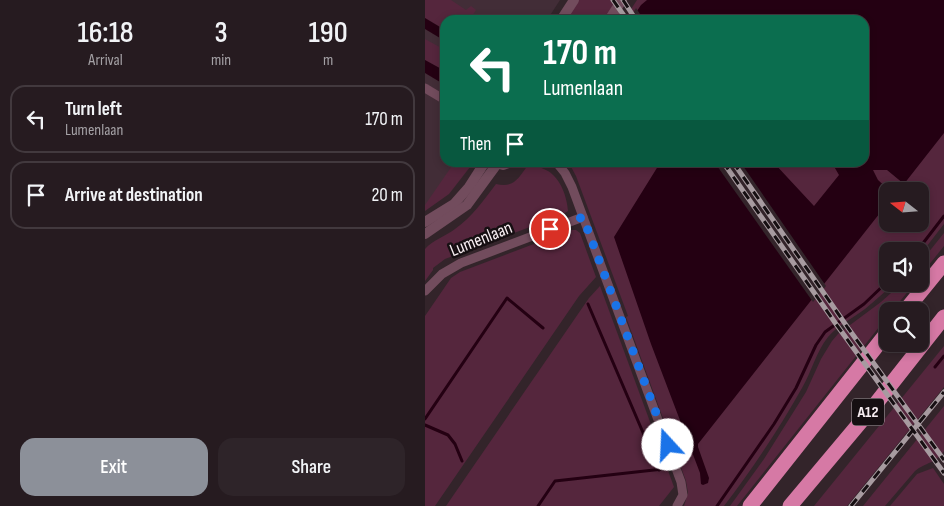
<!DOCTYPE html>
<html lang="en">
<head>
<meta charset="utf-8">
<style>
	body { margin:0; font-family:"Sofia Sans Condensed",sans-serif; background:#2e2429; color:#f1f3f6; height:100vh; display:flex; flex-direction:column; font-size:19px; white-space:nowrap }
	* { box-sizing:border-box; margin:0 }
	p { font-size:16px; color:#a4a1a5 }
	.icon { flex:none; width:28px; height:28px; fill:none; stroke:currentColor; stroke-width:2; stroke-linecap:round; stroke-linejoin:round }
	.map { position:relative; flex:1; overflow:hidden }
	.drawer { display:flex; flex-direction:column; background:#261b20; width:425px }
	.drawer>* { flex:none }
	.guide { position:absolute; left:15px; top:15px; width:429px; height:152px; border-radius:15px; box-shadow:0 2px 8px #0003,0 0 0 1px #42393e; background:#0b6e4f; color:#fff; overflow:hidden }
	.needle { width:32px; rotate:287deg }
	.fabs { position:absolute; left:454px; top:182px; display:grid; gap:10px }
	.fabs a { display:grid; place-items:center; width:50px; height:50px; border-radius:10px; background:#261b20; box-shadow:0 2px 8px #0003,0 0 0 1px #42393e; font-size:25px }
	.pin { position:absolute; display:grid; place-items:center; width:42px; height:42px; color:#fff; margin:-21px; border:2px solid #fff; border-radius:50%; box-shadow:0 1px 5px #0007 }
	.me { position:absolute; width:55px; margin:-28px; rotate:340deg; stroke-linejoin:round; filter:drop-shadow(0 0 4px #0008) }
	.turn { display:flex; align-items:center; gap:18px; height:105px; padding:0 20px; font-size:22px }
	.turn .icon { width:65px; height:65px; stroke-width:2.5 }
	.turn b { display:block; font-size:35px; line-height:42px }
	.then { display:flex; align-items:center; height:48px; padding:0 20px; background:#0003; gap:10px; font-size:19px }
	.eta { display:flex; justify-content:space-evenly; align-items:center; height:85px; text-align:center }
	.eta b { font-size:30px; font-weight:600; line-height:35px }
	.primary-button { display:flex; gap:10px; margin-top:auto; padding:10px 20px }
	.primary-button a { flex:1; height:58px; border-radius:15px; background:#8c9099; color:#fff; font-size:20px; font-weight:600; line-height:58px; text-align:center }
	.primary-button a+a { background:#2e2429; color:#f1f3f6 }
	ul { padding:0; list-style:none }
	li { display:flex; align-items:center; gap:15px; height:68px; margin:0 10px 8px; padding:0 10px; border:2px solid #42393e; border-radius:15px }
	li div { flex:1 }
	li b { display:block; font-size:19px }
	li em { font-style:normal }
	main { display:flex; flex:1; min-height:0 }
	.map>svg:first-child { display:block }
	.built { fill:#422d37 }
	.green { fill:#55263d; fill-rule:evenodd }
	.water { fill:#240012 }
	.pier { fill:#33242a }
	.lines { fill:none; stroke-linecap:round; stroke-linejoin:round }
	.stream { stroke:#240012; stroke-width:3 }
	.minor { stroke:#724c5d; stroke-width:9 }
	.tertiary { stroke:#724c5d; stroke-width:10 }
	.motorway { stroke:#d679a5; stroke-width:15 }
	.rail-casing { stroke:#a79ba0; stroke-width:5 }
	.rail { stroke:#160f12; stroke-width:3; stroke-dasharray:9; stroke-linecap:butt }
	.route { stroke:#1a73e8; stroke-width:9; stroke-dasharray:0 16.2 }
	.labels { text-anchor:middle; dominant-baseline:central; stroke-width:5; stroke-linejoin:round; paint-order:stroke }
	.shield { fill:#160f12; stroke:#b4abaf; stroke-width:1 }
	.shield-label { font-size:16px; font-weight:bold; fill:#f8eef2 }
	.street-label { font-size:18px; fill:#f8eef2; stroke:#160f12 }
</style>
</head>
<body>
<main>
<section class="drawer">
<div class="eta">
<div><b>16:18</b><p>Arrival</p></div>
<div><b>3</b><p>min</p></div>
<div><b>190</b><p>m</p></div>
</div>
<ul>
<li><svg class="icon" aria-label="left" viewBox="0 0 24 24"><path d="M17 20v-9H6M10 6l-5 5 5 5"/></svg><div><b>Turn left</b><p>Lumenlaan</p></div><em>170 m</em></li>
<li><svg class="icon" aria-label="arrive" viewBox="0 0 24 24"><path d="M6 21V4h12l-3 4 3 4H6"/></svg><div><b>Arrive at destination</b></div><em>20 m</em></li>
</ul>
<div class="primary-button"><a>Exit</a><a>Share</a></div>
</section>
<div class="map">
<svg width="519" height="506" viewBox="0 0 519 506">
	<rect width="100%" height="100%" fill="#33242a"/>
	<path class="built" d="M0,0H135L122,20H20V162L32,163L0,207Z"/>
	<g class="green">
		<path d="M0,0H26L41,10L46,6L51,10L47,16L54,20H20V30L0,18Z"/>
		<path d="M151,0H194L181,20H138Z"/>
		<path d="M212,0H519V224L495,255V251H462V284H469C459,292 450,301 440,309C428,318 413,325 403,337C391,352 387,371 377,388C354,429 328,468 299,506H259L263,493L261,481L201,317L203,316L151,176L144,163L439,162V20H199ZM462,191H495V224H462Z"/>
		<path d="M0,39L20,50V71L0,60Z"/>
		<path d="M29,163H43L45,167L24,194L0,211V205Z"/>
		<path d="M104,164C110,166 118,168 123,171C136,179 142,197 143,211L137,215L20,259L8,268V270L0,281V249C8,240 21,236 30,229C47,217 59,200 71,184C90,188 93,178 104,164Z"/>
		<path d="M146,230H151L155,233L171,277L154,296L10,506H0V316L26,278L35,272Z"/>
		<path d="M519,233V246L495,276V263Z"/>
		<path d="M476,284H489L467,311H462V317L312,506H305L339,459L381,392L396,359L407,341L413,334L456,302Z"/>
		<path d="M175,286L249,487L234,506H21L164,298Z"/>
		<path d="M519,346V387L422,506H389Z"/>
		<path d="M519,406V451C510,464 501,462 490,471L460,506H438Z"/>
		<path d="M508,468L519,484V506H465L492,474Z"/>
	</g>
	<g class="water">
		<path d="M222,0H519V133L479,184L462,170H448L453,180L465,191H462V204L273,444V447L284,478L283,483L278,485L276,484L275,473L226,344L189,237L235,163H349L389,206L414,175L407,163L439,162V20H206L216,5Z"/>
		<path d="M0,18L20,30V41L0,29Z"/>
		<path d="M0,60L20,71V85L0,73Z"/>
	</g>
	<g class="pier">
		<path d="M211,8L219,20H204Z"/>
		<path d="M290,163H316L401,286L388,302Z"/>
	</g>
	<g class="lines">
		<g class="stream">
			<path d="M492,251L519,216"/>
			<path d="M163,304L234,470"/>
			<path d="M510,367L519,356"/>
			<path d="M0,419L82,298L118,328"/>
			<path d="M0,425L23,435L30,444L37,461"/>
			<path d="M113,506L130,481L238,469"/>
			<path d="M292,506L349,424L371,388L391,345L400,332L439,304L462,282"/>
		</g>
		<g class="minor">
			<path d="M0,88L20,100"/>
			<path d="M131,162L140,173L147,187L256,482L258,495L252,506"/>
			<path d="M0,291L17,274L36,263L158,217"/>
		</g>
		<g class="tertiary">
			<path d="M136,20L149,0"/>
			<path d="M184,20L197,0"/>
			<path d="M68,162L78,165L86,162"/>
			<path d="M0,222L29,204L44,187L60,162"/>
			<path d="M0,234L42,205L72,164"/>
		</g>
		<g class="motorway">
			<path d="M480,311L519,263"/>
			<path d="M325,506L462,333"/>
			<path d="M365,506L449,406L519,317"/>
		</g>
		<g class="rail-casing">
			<g id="rail">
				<path d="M188,0L202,20"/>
				<path d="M198,0L211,20"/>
				<path d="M298,162L411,324L519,473"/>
				<path d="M308,162L423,328L519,460"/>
				<path d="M426,506L519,392"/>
			</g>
		</g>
		<use href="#rail" class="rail"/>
	</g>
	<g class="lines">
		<path class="route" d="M125,229L158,217L243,445"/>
	</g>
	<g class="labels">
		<rect class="shield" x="427" y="398.5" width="32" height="27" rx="4"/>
		<g class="shield-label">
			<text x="443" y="412">A12</text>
		</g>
		<g class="street-label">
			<text transform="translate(56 239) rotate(-22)">Lumenlaan</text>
		</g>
	</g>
</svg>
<div class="fabs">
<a><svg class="needle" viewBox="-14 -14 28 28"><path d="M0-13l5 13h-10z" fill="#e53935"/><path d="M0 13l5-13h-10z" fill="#a4a1a5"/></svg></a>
<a><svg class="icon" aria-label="sound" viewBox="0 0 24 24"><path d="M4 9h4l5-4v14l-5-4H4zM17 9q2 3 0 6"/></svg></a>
<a><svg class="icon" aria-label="search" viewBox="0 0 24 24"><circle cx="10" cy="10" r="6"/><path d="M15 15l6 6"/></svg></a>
</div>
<div class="pin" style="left:125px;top:229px;background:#d93025"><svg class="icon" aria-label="arrive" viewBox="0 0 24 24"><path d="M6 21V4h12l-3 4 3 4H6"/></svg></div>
<svg class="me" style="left:243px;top:445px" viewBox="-20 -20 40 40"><circle r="19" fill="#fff"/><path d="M0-13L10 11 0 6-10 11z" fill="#1a73e8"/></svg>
<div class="guide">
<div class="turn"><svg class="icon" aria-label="left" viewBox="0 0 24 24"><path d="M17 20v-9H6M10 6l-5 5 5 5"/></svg><div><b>170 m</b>Lumenlaan</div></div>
<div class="then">Then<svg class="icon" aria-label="arrive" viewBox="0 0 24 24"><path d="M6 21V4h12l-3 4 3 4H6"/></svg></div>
</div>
</div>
</main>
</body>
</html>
